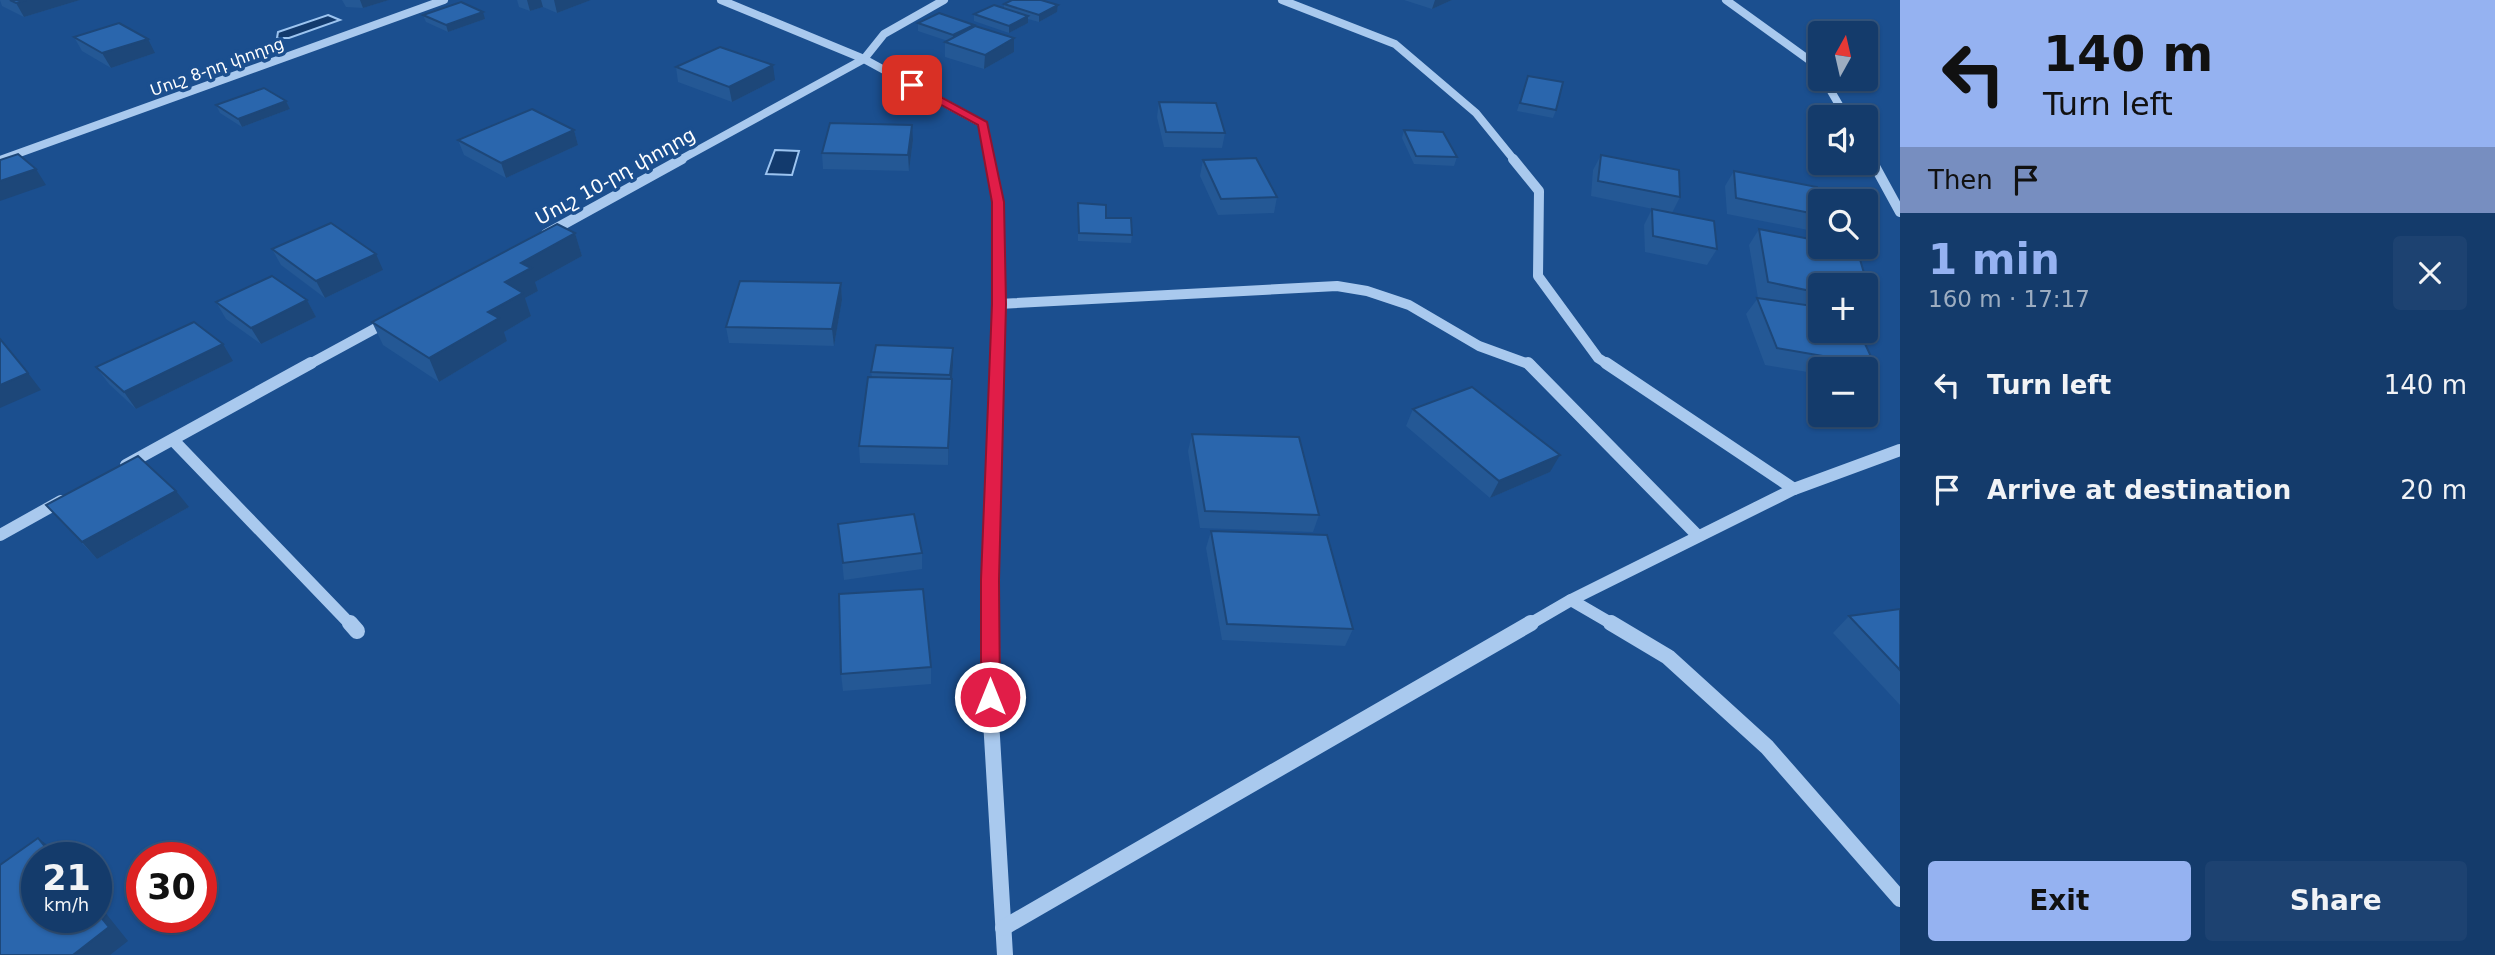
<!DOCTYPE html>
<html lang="en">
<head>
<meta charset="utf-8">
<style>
	body { margin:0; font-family:"DejaVu Sans","Noto Sans Armenian",sans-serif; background:#1d4271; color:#f1f3f6; height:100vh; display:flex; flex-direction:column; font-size:26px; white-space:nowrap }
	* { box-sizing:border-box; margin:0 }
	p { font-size:23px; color:#9dadc1 }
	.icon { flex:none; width:38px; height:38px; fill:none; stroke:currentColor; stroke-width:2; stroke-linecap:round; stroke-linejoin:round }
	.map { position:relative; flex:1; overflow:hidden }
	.sheet { display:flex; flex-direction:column; background:#143b6b; width:595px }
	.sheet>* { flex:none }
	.top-card { background:#95b2f1; color:#111; overflow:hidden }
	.needle { width:46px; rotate:8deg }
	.fabs { position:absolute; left:1808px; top:21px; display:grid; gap:14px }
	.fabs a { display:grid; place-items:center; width:70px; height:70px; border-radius:7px; background:#143b6b; box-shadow:0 2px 5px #0004,0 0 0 2px #33557e; font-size:35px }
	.speed { position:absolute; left:21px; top:842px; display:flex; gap:14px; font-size:35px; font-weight:700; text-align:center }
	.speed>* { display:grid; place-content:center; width:91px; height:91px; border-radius:50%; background:#143b6b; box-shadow:0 2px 5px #0004,0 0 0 2px #33557e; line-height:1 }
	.speed small { font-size:18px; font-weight:400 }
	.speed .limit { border:10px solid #d22; background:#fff; color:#111 }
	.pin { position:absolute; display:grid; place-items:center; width:60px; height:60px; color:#fff; margin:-30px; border-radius:14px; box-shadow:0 4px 10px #0006 }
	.me { position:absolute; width:77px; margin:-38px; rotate:0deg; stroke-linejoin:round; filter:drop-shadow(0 0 5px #0008) }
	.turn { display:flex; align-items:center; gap:24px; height:147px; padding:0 28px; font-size:32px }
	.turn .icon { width:91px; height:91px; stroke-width:2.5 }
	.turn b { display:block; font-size:49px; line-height:60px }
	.then { display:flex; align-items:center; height:66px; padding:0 28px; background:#0003; gap:14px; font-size:26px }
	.round { display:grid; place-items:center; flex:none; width:74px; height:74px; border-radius:7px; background:#1d4271 }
	.headline { display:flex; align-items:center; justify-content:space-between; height:119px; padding:0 28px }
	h1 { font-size:42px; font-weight:700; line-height:52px; color:#95b2f1 }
	.action { display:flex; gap:14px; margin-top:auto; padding:14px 28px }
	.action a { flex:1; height:80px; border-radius:7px; background:#95b2f1; color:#111; font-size:28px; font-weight:700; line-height:80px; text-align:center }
	.action a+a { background:#1d4271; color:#f1f3f6 }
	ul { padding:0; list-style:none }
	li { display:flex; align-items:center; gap:21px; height:105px; padding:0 28px }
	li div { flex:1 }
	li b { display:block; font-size:26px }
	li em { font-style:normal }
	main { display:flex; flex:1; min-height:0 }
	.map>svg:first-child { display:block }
	.water { fill:#123a6d; stroke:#9cc4f0; stroke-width:2 }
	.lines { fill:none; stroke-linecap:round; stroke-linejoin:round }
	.minor-far3 { stroke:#a9c9ee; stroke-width:8 }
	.minor-far2 { stroke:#a9c9ee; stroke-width:10 }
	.minor-far1 { stroke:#a9c9ee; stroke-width:12 }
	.minor { stroke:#a9c9ee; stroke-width:16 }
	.wall { fill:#245895 }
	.shaded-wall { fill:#1d4779 }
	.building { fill:#2a66ad; stroke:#1d4779; stroke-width:2 }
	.route { fill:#e11d48; stroke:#92132f; stroke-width:2 }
	.labels { text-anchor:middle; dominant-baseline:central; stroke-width:7; stroke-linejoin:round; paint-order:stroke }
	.far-street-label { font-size:16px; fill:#fff; stroke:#1b4f8f }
	.street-label { font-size:19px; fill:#fff; stroke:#1b4f8f }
</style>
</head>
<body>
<main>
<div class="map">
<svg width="1900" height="955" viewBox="0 0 1900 955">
	<rect width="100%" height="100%" fill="#1b4f8f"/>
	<g class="water">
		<path d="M328,15L340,20L289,38H277L278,32Z"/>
		<path d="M775,150L799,151L792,175L766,174Z"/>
	</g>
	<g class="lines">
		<g class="minor-far3">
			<path d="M721,0L864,59L983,124L990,161"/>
			<path d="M1282,0L1395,44L1476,113L1515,161"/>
			<path d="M1726,0L1816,65L1820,72"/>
			<path d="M1824,79L1846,117"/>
			<path d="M1866,151L1872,161"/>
			<path d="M0,160L444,0"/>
			<path d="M678,161L864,59L884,34L944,0"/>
		</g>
		<g class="minor-far2">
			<path d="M990,159L998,202L996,365"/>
			<path d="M1513,159L1539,191L1538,276L1598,358L1609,365"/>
			<path d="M1871,159L1900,212"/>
			<path d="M546,234L682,159"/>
			<path d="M999,304L1337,286L1367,291L1409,305L1479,346L1531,365"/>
			<path d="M308,365L389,321"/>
		</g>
		<g class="minor-far1">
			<path d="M1528,363L1698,536"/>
			<path d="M1606,363L1794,489"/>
			<path d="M173,440L351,625"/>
			<path d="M126,465L311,363"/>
			<path d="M0,535L61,501"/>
			<path d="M1571,600L1614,625"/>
			<path d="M990,625L996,363"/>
			<path d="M1528,625L1571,600L1794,489L1900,450"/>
		</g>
		<g class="minor">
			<path d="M350,623L357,631"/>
			<path d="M990,623L991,720L1005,955"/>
			<path d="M1611,623L1668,657L1767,747L1900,899"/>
			<path d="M1003,928L1531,623"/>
		</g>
	</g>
	<g class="wall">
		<path d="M0,0H80L24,17L2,6Z"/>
		<path d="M342,0H389L363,8L346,7Z"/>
		<path d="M517,0H591L557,13L543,7L530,11L519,7Z"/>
		<path d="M1404,0H1452L1432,9Z"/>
		<path d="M1004,4L1058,5L1057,12L1039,22L1028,19V23L1009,33L974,21V14L1004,8Z"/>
		<path d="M423,15L485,19L448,32L426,22Z"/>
		<path d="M918,23L974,25V26L1014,38V52L984,69L945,57V42L948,41L918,31Z"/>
		<path d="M74,37L155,53L111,68L82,51Z"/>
		<path d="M676,67L775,80L732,102L678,82Z"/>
		<path d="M1528,76L1556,110L1553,118L1517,111Z"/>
		<path d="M286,101L290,109L242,127L220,113L216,105Z"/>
		<path d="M1159,102L1225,133L1222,148L1164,147L1157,117Z"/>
		<path d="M574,130L578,145L506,178L464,155L458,140Z"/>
		<path d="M1404,130L1457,157L1454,166L1414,164L1402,138Z"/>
		<path d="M913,140L909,171L823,169L822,153Z"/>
		<path d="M1601,155L1680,197L1672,213L1591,196L1593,170Z"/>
		<path d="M1203,160L1277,197L1274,213L1218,215L1200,176Z"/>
		<path d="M1734,171L1820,201V220L1813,231L1727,214L1725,186Z"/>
		<path d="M1078,203L1106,218L1132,235L1131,243L1078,241Z"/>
		<path d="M1652,209L1717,249L1707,265L1645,252L1644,225Z"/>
		<path d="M1759,229L1820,241V247H1848L1857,249L1873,304L1866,314V285H1820V331H1859L1875,365L1866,377V369H1820V374L1765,365L1746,314L1758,298L1749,245Z"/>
		<path d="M575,233L582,256L535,282L538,291L525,298L531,316L504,332L507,341L439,382L383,345L372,322Z"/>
		<path d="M272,249L383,270L325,298L281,265Z"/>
		<path d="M841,283L842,300L834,346L729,343L726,327Z"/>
		<path d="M307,300L316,317L261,344L226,319L216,302Z"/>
		<path d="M233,361L136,409L109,384L96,367Z"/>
		<path d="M953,365L952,379L948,465L860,463L859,446L872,377L871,372Z"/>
		<path d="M1413,409L1550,472L1490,498L1406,426Z"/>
		<path d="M1192,434L1319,515L1313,532L1200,528L1188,451Z"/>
		<path d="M46,505L189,507L97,559Z"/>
		<path d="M838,524L922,553V569L844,580Z"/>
		<path d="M1211,531L1353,629L1345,646L1222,640L1206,548Z"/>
		<path d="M1900,609V705L1833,633L1849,616Z"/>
		<path d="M931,667V684L843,691L841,674Z"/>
	</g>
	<g class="shaded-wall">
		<path d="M26,0H80L24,17L16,3Z"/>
		<path d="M360,0H389L363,8Z"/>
		<path d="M527,0H541L543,7L530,11Z"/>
		<path d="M554,0H591L557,13Z"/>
		<path d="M1435,0H1452L1432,9Z"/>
		<path d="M1058,5L1057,12L1039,22V15Z"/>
		<path d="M483,12L485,19L448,32L446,25Z"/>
		<path d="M1028,16V23L1009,33V26Z"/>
		<path d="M974,25V32L953,43V35Z"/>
		<path d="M1014,38V52L984,69L985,55Z"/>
		<path d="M148,39L155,53L111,68L102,53Z"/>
		<path d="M773,65L775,80L732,102L729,87Z"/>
		<path d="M286,101L290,109L242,127L238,119Z"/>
		<path d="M912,125L913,140L909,171L908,155Z"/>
		<path d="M574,130L578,145L506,178L501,163Z"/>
		<path d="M36,169L46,185L0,201V181Z"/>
		<path d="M575,233L582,256L535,282L538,291L525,298L531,316L504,332L507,341L439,382L429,358L505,282L521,263Z"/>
		<path d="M376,254L383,270L325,298L316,281Z"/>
		<path d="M841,283L842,300L834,346L832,329Z"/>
		<path d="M307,300L316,317L261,344L251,328Z"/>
		<path d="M223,344L233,361L136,409L124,392Z"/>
		<path d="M953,348V365L952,379L948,465L950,375Z"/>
		<path d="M28,373L41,390L0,408V385Z"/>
		<path d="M1560,455L1550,472L1490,498L1499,481Z"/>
		<path d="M176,491L189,507L97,559L82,542Z"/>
		<path d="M38,838L58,853L61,858H54Z"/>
		<path d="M96,901L128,941L110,955H73L96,911Z"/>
	</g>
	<g class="building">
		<path d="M10,0H26L16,3Z"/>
		<path d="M1012,0H1041L1058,5L1039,15L1004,4Z"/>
		<path d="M461,2L483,12L446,25L423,15Z"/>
		<path d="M994,5L1028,16L1009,26L974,14Z"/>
		<path d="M939,13L974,25L953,35L918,23Z"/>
		<path d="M119,23L148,39L102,53L74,37Z"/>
		<path d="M975,26L1014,38L985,55L945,42Z"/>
		<path d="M720,47L773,65L729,87L676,67Z"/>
		<path d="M1528,76L1563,82L1556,110L1520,103Z"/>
		<path d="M264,88L286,101L238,119L216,105Z"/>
		<path d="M1159,102L1216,103L1225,133L1166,132Z"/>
		<path d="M532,109L574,130L501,163L458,140Z"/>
		<path d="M830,123L912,125L908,155L822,153Z"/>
		<path d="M1404,130L1443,132L1457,157L1416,156Z"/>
		<path d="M18,154L36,169L0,181V160Z"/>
		<path d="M1601,155L1679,170L1680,197L1598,181Z"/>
		<path d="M1256,158L1277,197L1221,199L1203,160Z"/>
		<path d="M1734,171L1817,187L1820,201V215L1736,198Z"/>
		<path d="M1078,203L1106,205V218H1131L1132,235L1079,233Z"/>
		<path d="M1652,209L1714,221L1717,249L1653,236Z"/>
		<path d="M331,223L376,254L316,281L272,249Z"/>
		<path d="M557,224L575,233L521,263L531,268L505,282L523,293L488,312L499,318L429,358L372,322Z"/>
		<path d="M1759,229L1820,241V247H1848L1857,249L1873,304L1866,303V285H1820V293L1768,282Z"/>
		<path d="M272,276L307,300L251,328L216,302Z"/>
		<path d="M740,281L841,283L832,329L726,327Z"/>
		<path d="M1757,298L1820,307V331H1859L1875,365L1777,348Z"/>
		<path d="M194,322L223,344L124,392L96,367Z"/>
		<path d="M0,339L28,373L0,385Z"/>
		<path d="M876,345L953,348L950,375L871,372Z"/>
		<path d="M868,377L952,379L948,448L859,446Z"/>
		<path d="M1472,387L1560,455L1499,481L1413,409Z"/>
		<path d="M1192,434L1299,437L1319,515L1205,511Z"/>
		<path d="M138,456L176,491L82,542L46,505Z"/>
		<path d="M914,514L922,553L843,563L838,524Z"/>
		<path d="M1211,531L1327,535L1353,629L1227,624Z"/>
		<path d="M923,589L931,667L841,674L839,594Z"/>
		<path d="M1900,609V670L1849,616Z"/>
		<path d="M38,838L54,858H37V917H96V911L109,927L73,955H0V865Z"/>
	</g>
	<path class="route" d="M908,83H915L987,122L1004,202L1006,304L999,580L1000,697L997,703L990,705L984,703L981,697V580L992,304V202L978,125L908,87Z"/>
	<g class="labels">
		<g class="far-street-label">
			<text transform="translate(217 67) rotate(-20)">Մուշ 8-րդ փողոց</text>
		</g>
		<g class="street-label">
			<text transform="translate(615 176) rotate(-29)">Մուշ 10-րդ փողոց</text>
		</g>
	</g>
</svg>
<div class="fabs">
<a><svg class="needle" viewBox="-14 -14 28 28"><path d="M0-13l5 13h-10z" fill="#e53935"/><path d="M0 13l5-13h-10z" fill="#9dadc1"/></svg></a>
<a><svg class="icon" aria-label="sound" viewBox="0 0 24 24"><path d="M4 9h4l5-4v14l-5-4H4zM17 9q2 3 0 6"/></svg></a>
<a><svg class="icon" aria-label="search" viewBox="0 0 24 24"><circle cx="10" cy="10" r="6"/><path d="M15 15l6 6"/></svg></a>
<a>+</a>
<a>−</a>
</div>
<div class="speed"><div>21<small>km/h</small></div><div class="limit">30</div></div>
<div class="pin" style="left:912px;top:85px;background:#d93025"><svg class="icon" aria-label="arrive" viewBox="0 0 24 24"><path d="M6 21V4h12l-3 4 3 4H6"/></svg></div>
<svg class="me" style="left:990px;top:697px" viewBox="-20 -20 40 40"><circle r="17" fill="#e11d48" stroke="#fff" stroke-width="3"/><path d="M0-11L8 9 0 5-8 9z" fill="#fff"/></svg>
</div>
<section class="sheet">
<div class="top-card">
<div class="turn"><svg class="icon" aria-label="left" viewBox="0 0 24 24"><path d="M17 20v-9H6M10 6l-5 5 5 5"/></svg><div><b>140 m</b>Turn left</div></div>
<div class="then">Then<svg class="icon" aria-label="arrive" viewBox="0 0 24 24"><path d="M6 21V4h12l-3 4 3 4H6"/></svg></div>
</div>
<div class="headline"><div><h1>1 min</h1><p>160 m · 17:17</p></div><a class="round"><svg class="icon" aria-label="close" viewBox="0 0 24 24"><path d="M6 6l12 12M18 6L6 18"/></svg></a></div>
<ul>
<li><svg class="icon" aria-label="left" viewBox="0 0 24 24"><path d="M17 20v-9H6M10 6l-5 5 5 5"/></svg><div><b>Turn left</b></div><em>140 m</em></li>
<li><svg class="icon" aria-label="arrive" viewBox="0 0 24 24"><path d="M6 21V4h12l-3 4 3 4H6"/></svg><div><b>Arrive at destination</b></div><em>20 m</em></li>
</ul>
<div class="action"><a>Exit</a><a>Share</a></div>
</section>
</main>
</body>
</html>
